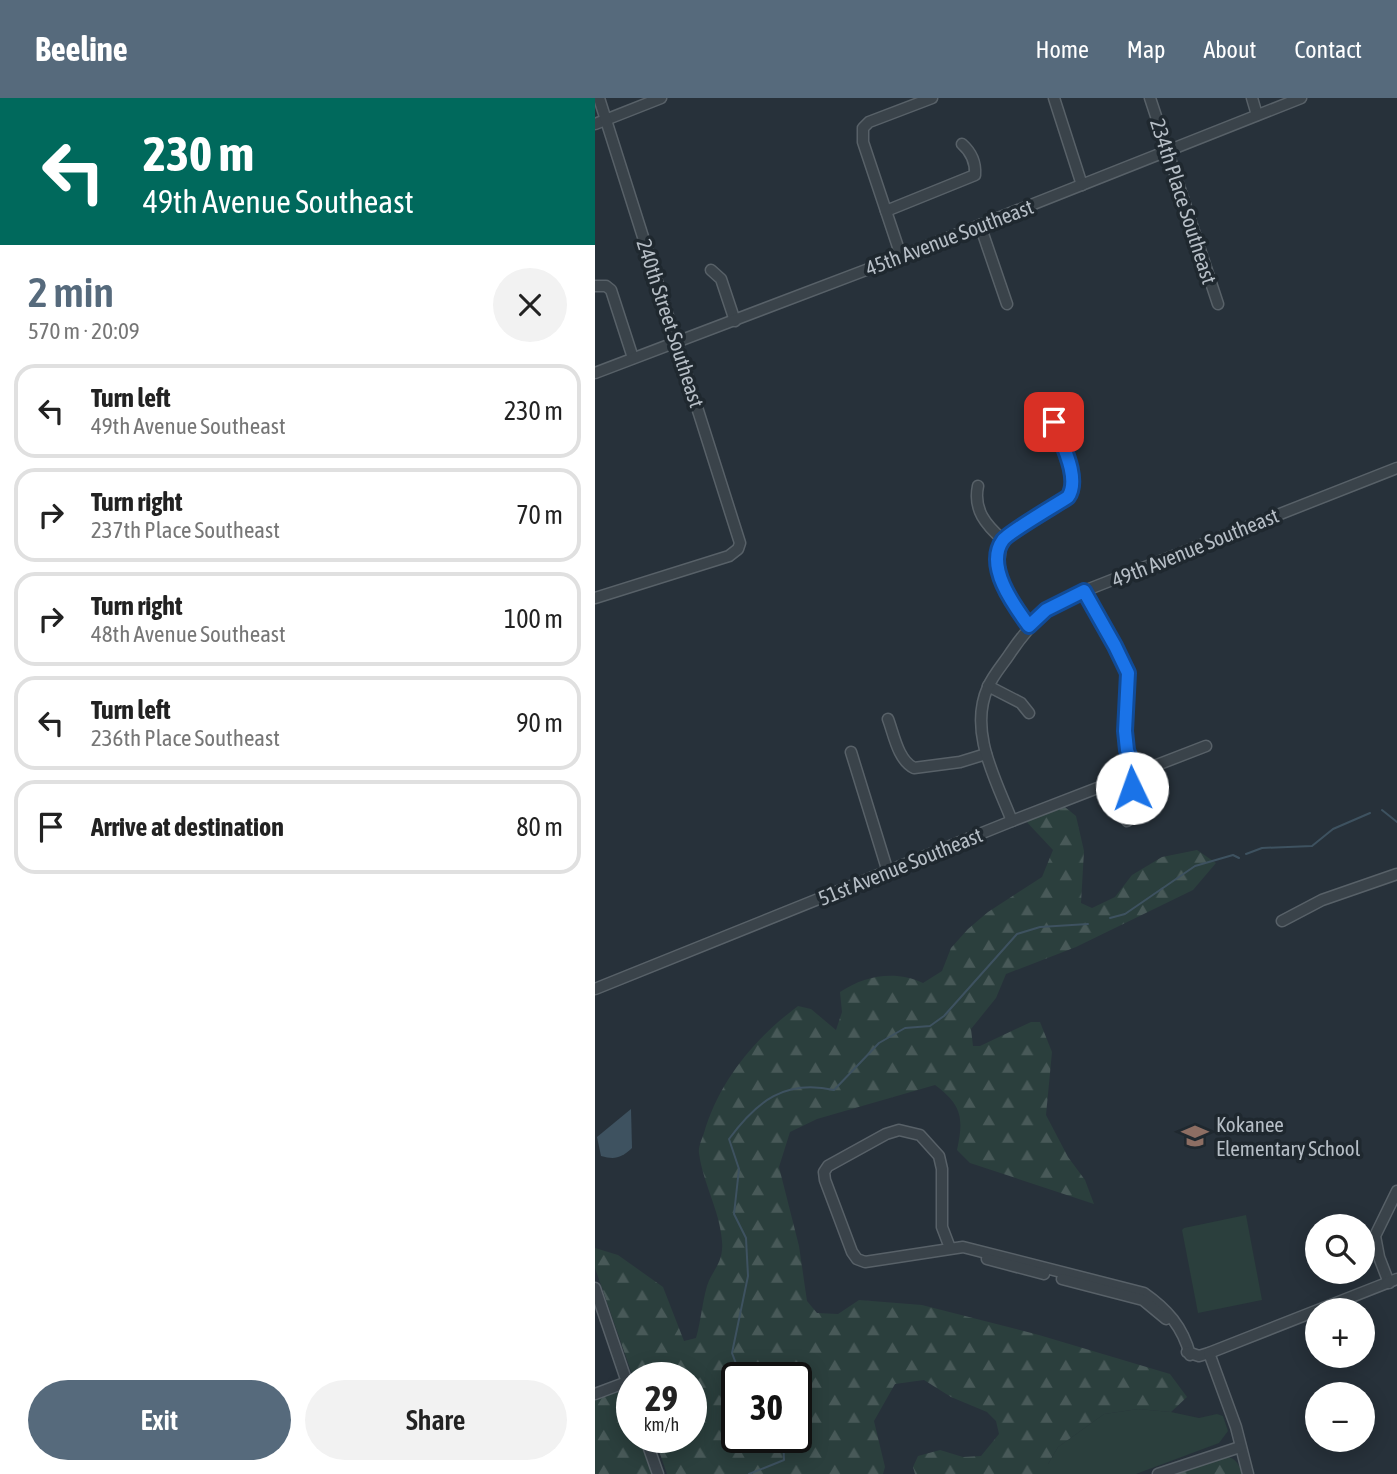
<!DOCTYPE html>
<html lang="en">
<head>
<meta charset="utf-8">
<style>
	body { margin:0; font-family:"Asap Condensed",sans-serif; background:#f2f2f2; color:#222; height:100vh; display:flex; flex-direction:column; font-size:26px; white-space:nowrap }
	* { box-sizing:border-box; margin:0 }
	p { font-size:23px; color:#767676 }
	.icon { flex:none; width:38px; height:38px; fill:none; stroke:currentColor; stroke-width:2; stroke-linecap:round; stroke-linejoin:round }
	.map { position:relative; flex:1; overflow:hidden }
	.sheet { display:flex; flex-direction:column; background:#fff; width:595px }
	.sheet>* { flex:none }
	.guide { background:#00695c; color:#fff; overflow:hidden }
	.tools { position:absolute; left:710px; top:1116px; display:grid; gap:14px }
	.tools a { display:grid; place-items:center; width:70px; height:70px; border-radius:50%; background:#fff; box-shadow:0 4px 18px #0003; font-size:35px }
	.speed { position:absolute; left:21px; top:1264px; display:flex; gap:14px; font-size:35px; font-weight:700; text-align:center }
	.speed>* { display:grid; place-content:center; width:91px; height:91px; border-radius:50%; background:#fff; box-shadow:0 4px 18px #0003; line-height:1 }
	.speed small { font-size:18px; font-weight:400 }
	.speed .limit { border:4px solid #111; border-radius:10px; background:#fff; color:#111 }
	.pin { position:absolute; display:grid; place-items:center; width:60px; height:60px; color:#fff; margin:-30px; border-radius:14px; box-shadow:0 4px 10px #0006 }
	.me { position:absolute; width:77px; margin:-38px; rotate:357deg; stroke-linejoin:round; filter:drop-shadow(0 0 5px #0008) }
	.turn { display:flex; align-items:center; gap:24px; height:147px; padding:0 28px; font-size:32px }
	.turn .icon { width:91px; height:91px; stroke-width:2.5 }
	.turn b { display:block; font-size:49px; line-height:60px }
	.round { display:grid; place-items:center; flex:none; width:74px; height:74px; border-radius:37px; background:#f2f2f2 }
	.summary { display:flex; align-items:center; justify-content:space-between; height:119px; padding:0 28px }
	h1 { font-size:42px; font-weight:600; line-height:52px; color:#566a7c }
	.button { display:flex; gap:14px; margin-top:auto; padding:14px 28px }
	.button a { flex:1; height:80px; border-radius:42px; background:#566a7c; color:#fff; font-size:28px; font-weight:600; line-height:80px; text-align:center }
	.button a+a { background:#f2f2f2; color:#222 }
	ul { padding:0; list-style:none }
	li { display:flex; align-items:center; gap:21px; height:94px; margin:0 14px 10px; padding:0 14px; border:4px solid #e0e0e0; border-radius:21px }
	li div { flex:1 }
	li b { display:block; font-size:26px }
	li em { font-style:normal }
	header { display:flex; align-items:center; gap:42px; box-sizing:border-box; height:98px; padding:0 35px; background:#566a7c; color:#fff }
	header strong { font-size:33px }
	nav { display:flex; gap:38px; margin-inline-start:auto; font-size:24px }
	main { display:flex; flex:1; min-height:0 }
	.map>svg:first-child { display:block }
	.grass { fill:#2b3f3d }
	.forest { fill:url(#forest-firs); fill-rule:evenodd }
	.water { fill:#3e5260 }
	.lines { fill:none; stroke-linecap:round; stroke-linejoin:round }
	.stream { stroke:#3e5260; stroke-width:2 }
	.minor-casing { stroke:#586168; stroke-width:13 }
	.minor { stroke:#3a434a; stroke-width:10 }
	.route-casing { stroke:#114b97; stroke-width:18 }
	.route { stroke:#1a73e8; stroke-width:12 }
	.labels { text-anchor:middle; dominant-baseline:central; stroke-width:7; stroke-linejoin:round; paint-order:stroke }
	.street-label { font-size:21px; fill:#b6bec6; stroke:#1f282f }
	.poi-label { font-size:21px; fill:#b6bec6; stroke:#1f282f; text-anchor:start }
</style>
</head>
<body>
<header>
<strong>Beeline</strong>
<nav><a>Home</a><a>Map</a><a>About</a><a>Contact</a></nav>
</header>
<main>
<section class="sheet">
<div class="guide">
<div class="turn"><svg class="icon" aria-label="left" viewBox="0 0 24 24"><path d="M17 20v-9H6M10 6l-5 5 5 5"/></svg><div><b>230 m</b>49th Avenue Southeast</div></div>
</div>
<div class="summary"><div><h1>2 min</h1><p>570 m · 20:09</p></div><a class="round"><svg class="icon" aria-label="close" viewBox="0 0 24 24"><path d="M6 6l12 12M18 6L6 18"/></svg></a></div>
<ul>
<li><svg class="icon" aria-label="left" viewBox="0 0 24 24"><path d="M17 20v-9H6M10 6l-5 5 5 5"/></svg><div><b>Turn left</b><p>49th Avenue Southeast</p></div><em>230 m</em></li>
<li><svg class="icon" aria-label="right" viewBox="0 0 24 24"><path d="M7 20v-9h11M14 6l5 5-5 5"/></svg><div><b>Turn right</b><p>237th Place Southeast</p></div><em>70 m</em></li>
<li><svg class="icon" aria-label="right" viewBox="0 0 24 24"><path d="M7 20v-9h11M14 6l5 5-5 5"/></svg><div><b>Turn right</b><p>48th Avenue Southeast</p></div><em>100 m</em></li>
<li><svg class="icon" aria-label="left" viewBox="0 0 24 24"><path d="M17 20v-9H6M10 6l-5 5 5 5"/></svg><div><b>Turn left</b><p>236th Place Southeast</p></div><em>90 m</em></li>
<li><svg class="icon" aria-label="arrive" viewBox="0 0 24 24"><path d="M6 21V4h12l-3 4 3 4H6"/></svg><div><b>Arrive at destination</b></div><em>80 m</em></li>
</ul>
<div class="button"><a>Exit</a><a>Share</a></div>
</section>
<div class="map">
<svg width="802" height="1376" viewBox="0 0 802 1376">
	<defs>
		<pattern id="forest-firs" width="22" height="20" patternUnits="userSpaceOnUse" patternTransform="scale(1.75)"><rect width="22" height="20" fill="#2b3f3d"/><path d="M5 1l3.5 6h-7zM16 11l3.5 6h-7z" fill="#485958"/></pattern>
	</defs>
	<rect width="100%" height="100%" fill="#27313a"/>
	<g class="grass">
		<path d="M651,1117L667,1202L603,1215L587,1132L589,1130Z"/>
		<path d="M543,1311L576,1314L604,1320L622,1316L628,1318L633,1333L624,1345L541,1376H453V1366L463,1349L509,1316Z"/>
	</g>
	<g class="forest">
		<path d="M465,705L481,718L489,753L486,805L497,810L520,799L537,777L567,759L602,752L621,765L598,792L481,849L411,876L401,900L376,931L378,948H385L436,924H445L457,954L451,1017L473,1059L490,1082L499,1106L375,1065L362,1052C369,1020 367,1007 340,987L222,1021L195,1034L184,1069L204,1148L212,1203L222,1215L243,1216L264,1202L327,1207L444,1237L575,1276L592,1299L576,1314L543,1311L509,1316L463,1349L453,1366V1376H320L318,1369L323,1358L345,1352L368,1359L386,1358L404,1336L401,1323L392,1314L356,1299L329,1282L300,1286L279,1323L290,1369L288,1376H72L59,1339H96V1279H38L0,1170V1150L23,1157L68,1189L89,1243L101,1240C106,1223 107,1205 112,1188C117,1172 129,1165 127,1143C125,1113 108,1086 104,1055C103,1049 107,1041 109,1035C124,983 160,940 203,908L216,911L241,932L247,914L245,894C270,877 301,872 328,885L347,873L356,850L373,831L393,814L447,779L458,752L428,720ZM142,1279H201V1339H142Z"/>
		<path d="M27,1289L37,1316V1339H45L58,1376H0V1299Z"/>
		<path d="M625,1357C639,1359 643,1363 647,1376H574Z"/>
	</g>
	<path class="water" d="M36,1011L37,1050C26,1060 20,1062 6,1058L2,1039Z"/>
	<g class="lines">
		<g class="stream">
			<path d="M787,712L802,724"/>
			<path d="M651,756L667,750L717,748L738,731L775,715"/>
			<path d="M515,820L530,816L600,768L638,757L644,760"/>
			<path d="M146,1279L137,1255L153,1178L151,1140L139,1116L144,1071L134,1041C162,1003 190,981 239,992L284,945L310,930L335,928L349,918L422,836L445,829L493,826"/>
			<path d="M154,1376L189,1362L188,1339"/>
		</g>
		<g class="minor-casing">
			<g id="minor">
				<path d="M459,0L487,87"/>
				<path d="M555,0L623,206"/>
				<path d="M657,0L662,17"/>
				<path d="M0,26L66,0"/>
				<path d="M291,113L380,77C381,64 376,54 367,46"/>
				<path d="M385,127L412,206"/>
				<path d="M306,158L268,44V30L274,24L337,0"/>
				<path d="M116,172L126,181L140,223"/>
				<path d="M0,188H11L16,192L38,260"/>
				<path d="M0,275L292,164L706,0"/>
				<path d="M383,388C378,412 391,427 408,442"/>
				<path d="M408,442L473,399C486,381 466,344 459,324"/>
				<path d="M408,442C396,478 414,500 434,528"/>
				<path d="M489,493C503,518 525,546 532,574C537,593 530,614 530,633C530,648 535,661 539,675"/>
				<path d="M0,500L134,458L143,451L145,445L4,0"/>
				<path d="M393,588L426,605L434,615"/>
				<path d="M293,621C299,637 303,662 319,670L365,664L391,656"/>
				<path d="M256,654L293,774"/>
				<path d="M417,723C401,682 373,633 393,589C398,577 409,565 416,554C438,522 454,508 489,493L802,370"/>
				<path d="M532,723C539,707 538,694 533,678"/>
				<path d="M687,823L727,802L802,776"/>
				<path d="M0,891L417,723L611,648"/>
				<path d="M355,1150L347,1129V1071L344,1058L325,1037L304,1032L291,1036L233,1068L229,1074L230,1082L257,1154L262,1161L270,1164L368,1149L549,1195C572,1211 588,1229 595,1257"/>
				<path d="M392,1161L449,1176"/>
				<path d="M467,1181L548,1202L571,1221"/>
				<path d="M794,1185L784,1159L780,1138L802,1093"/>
				<path d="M0,1190L37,1299"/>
				<path d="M592,1254L604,1258L614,1255L802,1181"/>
				<path d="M614,1255L641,1329L653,1376"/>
				<path d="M0,1296L32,1284"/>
				<path d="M50,1339L63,1376"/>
				<path d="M563,1376L645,1349"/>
			</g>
		</g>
		<use href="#minor" class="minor"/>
	</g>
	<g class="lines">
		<g class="route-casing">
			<path id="route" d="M459,324C466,344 486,381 473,399C461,407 414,434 408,442C389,468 420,509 434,528L451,512L489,493L520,548L533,575L530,633L532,652L540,675L533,678L537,690"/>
		</g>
		<use href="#route" class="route"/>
	</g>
	<defs>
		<g id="school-bare" transform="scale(2.1)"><path d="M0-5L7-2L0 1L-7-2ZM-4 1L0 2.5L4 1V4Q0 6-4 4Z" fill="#8d6e63" stroke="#1f282f" stroke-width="2.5" paint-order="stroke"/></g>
	</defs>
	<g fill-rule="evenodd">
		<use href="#school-bare" x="600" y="1038"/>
	</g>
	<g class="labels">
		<g class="street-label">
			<text transform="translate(589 103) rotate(72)">234th Place Southeast</text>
			<text transform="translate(354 139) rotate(-21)">45th Avenue Southeast</text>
			<text transform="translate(76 225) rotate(72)">240th Street Southeast</text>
			<text transform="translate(600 449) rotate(-22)">49th Avenue Southeast</text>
			<text transform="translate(305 768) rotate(-22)">51st Avenue Southeast</text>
		</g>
		<g class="poi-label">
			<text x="621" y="1026">Kokanee<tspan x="621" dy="24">Elementary School</tspan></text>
		</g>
	</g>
</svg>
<div class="tools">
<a><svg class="icon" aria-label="search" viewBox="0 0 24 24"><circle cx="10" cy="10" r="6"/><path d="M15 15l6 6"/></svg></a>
<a>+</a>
<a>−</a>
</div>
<div class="speed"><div>29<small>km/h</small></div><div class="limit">30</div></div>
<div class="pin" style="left:459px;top:324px;background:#d93025"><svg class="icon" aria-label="arrive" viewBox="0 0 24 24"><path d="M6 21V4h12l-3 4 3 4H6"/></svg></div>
<svg class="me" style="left:537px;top:690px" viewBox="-20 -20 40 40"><circle r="19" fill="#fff"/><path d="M0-13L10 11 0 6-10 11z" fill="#1a73e8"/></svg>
</div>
</main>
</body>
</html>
